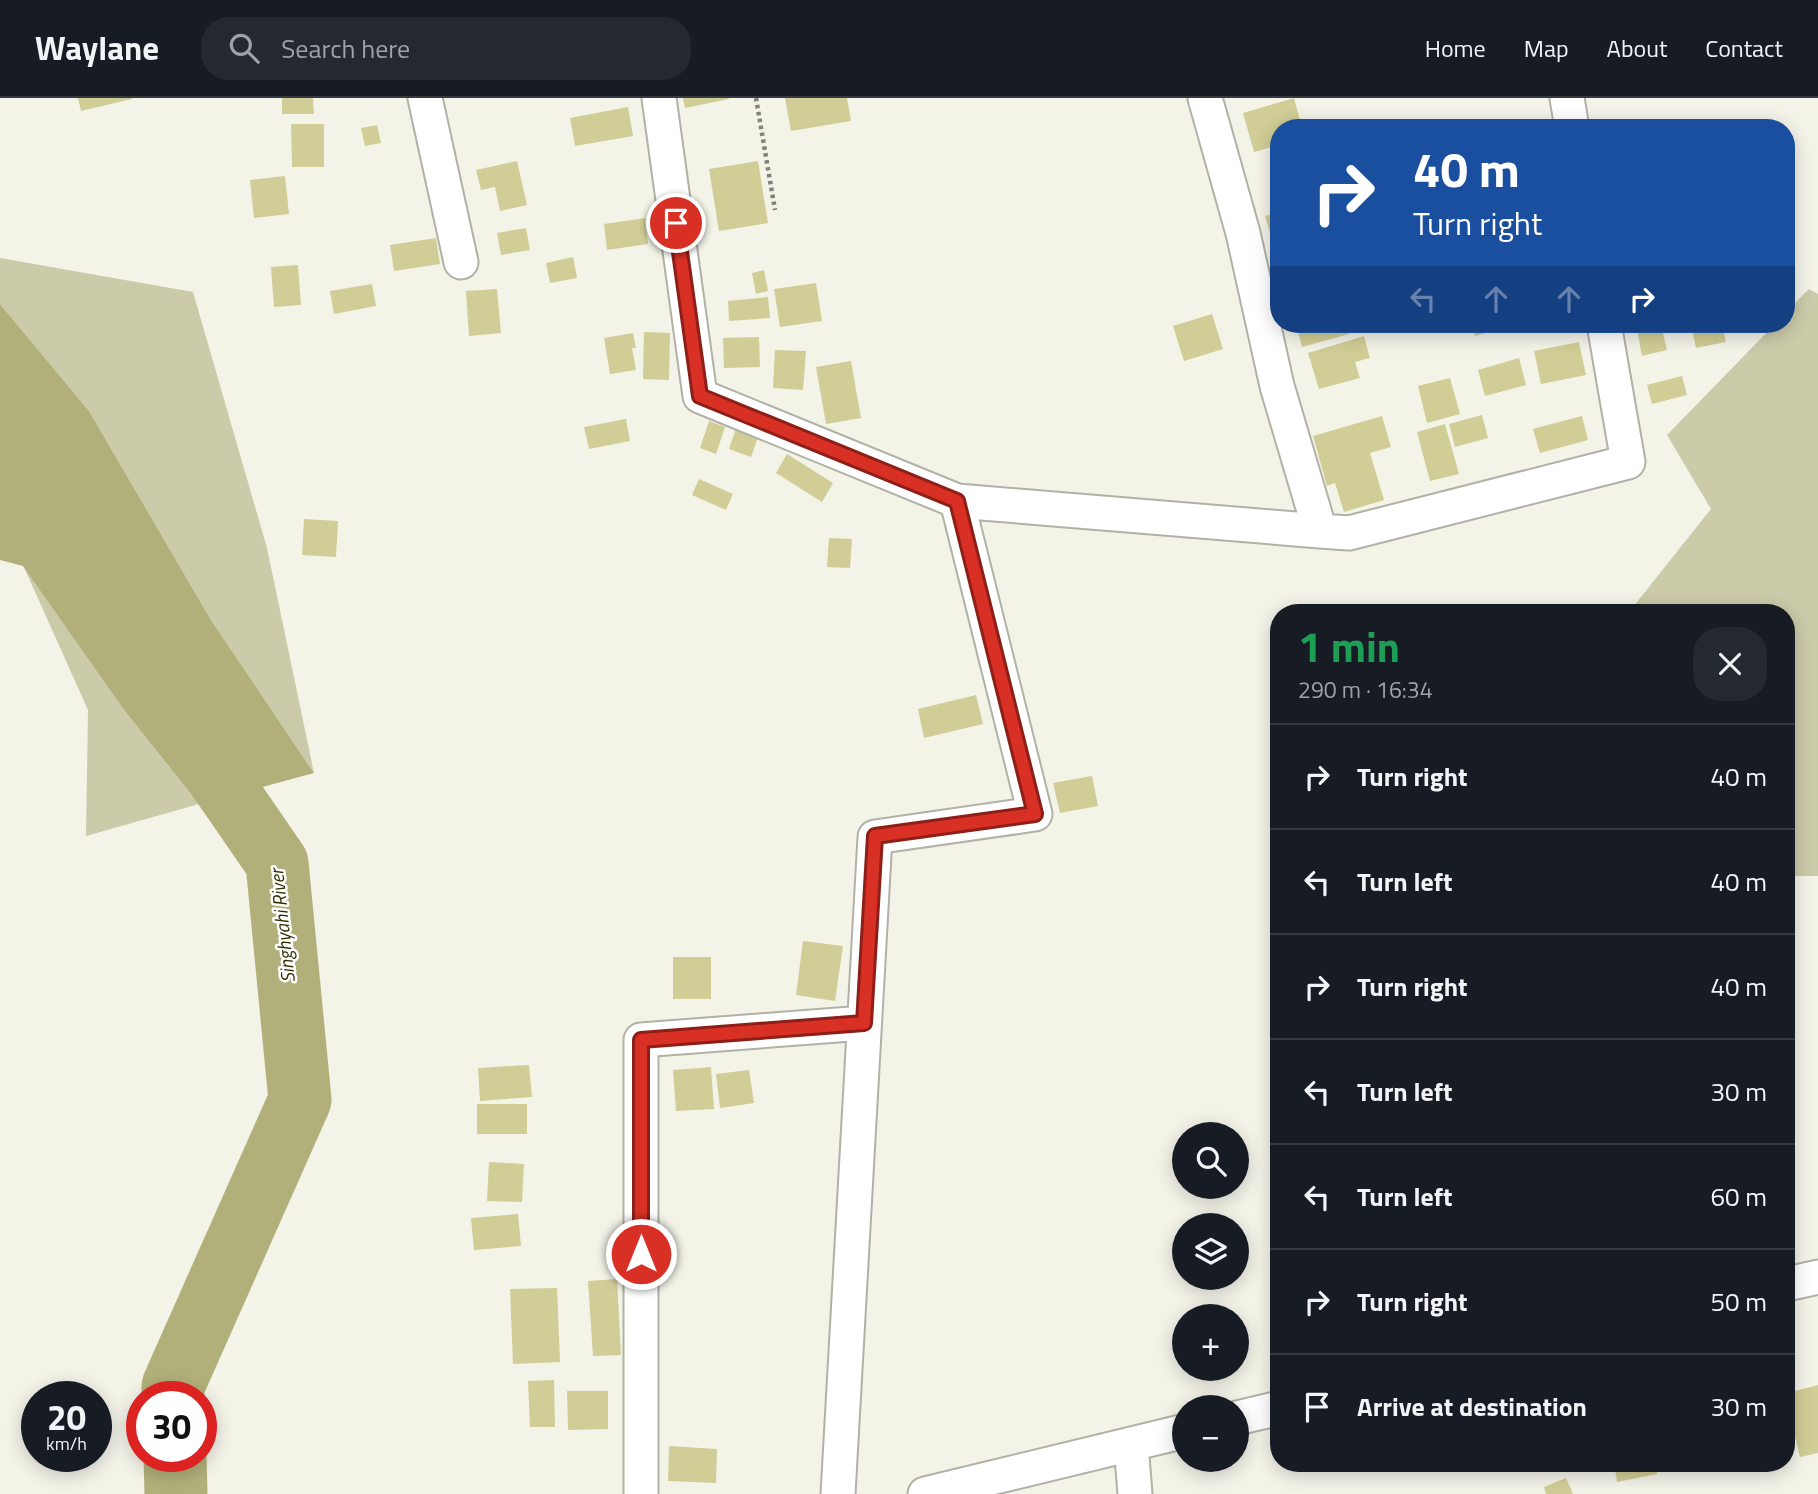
<!DOCTYPE html>
<html lang="en">
<head>
<meta charset="utf-8">
<style>
  :root { --surface:#171b24; --page:#242831; --text:#f1f3f6; --muted:#9ea1a6; --line:#363941 }
  body { margin:0; font-family:"Titillium Web",sans-serif; background:var(--page); color:var(--text); height:100vh; display:flex; flex-direction:column; font-size:26px; white-space:nowrap }
  * { box-sizing:border-box; margin:0 }
  p { font-size:23px; color:var(--muted) }
  .icon { flex:none; width:38px; height:38px; fill:none; stroke:currentColor; stroke-width:2; stroke-linecap:round; stroke-linejoin:round }
  .map { position:relative; flex:1; overflow:hidden }
  .sheet { position:absolute; left:1270px; top:506px; width:525px; height:868px; display:flex; flex-direction:column; background:var(--surface); border-radius:28px; box-shadow:0 4px 18px #0003 }
  .sheet>* { flex:none }
  .banner { position:absolute; left:1270px; top:21px; width:525px; height:214px; border-radius:28px; box-shadow:0 4px 18px #0003; background:#1a4fa0; color:#fff; overflow:hidden }
  .tools { position:absolute; left:1172px; top:1024px; display:grid; gap:14px }
  .tools a { display:grid; place-items:center; width:77px; height:77px; border-radius:50%; background:var(--surface); box-shadow:0 4px 18px #0003; font-size:35px }
  .speed { position:absolute; left:21px; top:1283px; display:flex; gap:14px; font-size:35px; font-weight:700; text-align:center }
  .speed>* { display:grid; place-content:center; width:91px; height:91px; border-radius:50%; background:var(--surface); box-shadow:0 4px 18px #0003; line-height:1 }
  .speed small { font-size:18px; font-weight:400 }
  .speed .limit { border:10px solid #d22; background:#fff; color:#111 }
  .pin { position:absolute; display:grid; place-items:center; width:60px; height:60px; color:#fff; margin:-30px; border:4px solid #fff; border-radius:50%; box-shadow:0 2px 7px #0007 }
  .me { position:absolute; width:77px; margin:-38px; rotate:0deg; stroke-linejoin:round; filter:drop-shadow(0 0 5px #0008) }
  .turn { display:flex; align-items:center; gap:24px; height:147px; padding:0 28px; font-size:32px }
  .turn .icon { width:91px; height:91px; stroke-width:2.5 }
  .turn b { display:block; font-size:49px; line-height:60px }
  .lanes { display:flex; align-items:center; height:66px; padding:0 28px; background:#0003; justify-content:center; gap:35px; direction:ltr }
  .lanes .off { opacity:.35 }
  .round { display:grid; place-items:center; flex:none; width:74px; height:74px; border-radius:28px; background:var(--page) }
  .head { display:flex; align-items:center; justify-content:space-between; height:119px; padding:0 28px }
  h1 { font-size:42px; font-weight:700; line-height:52px; color:#1e9e55 }
  ul { padding:0; list-style:none }
  li { display:flex; align-items:center; gap:21px; height:105px; padding:0 28px; border-top:2px solid var(--line) }
  li div { flex:1 }
  li b { display:block; font-size:26px }
  li em { font-style:normal }
  header { display:flex; align-items:center; gap:42px; box-sizing:border-box; height:98px; padding:0 35px; background:var(--surface); border-bottom:2px solid var(--line) }
  header strong { font-size:33px }
  nav { display:flex; gap:38px; margin-inline-start:auto; font-size:24px }
  .search { width:490px; height:63px; background:var(--page); display:flex; align-items:center; gap:18px; box-sizing:border-box; padding:0 24px; border-radius:28px; color:var(--muted); font-size:26px }
  .map>svg:first-child { display:block }
  .green { fill:#cbcaa9 }
  .water { fill:#b2b07a }
  .lines { fill:none; stroke-linecap:round; stroke-linejoin:round }
  .river { stroke:#b2b07a; stroke-width:63 }
  .building { fill:#d0cd96 }
  .minor-casing { stroke:#b1b1a7; stroke-width:37 }
  .path { stroke:#82827b; stroke-width:4.5; stroke-dasharray:3.5 3.5; stroke-linecap:butt }
  .minor { stroke:#fff; stroke-width:33 }
  .route-casing { stroke:#8d1f18; stroke-width:18 }
  .route { stroke:#d93025; stroke-width:12 }
  .labels { text-anchor:middle; stroke-width:5; stroke-linejoin:round; paint-order:stroke }
  .water-label { font-size:19px; font-style:italic; fill:#302d01; stroke:#fff }
</style>
</head>
<body>
<header>
<strong>Waylane</strong>
<div class="search"><svg class="icon" aria-label="search" viewBox="0 0 24 24"><circle cx="10" cy="10" r="6"/><path d="M15 15l6 6"/></svg>Search here</div>
<nav><a>Home</a><a>Map</a><a>About</a><a>Contact</a></nav>
</header>
<div class="map">
<svg width="1818" height="1396" viewBox="0 0 1818 1396">
  <rect width="100%" height="100%" fill="#f3f3e8"/>
  <path class="green" d="M0,160L193,194L267,450L314,675L211,522L89,313L0,206Z
    M1809,191L1818,196V778H1787V514H1629L1711,411L1667,337L1775,226H1787V213Z
    M23,467L124,612L199,706L86,738L88,612Z"/>
  <path class="water" d="M0,206L89,313L211,522L314,675L199,706L124,612L23,468L0,462Z"/>
  <g class="lines">
    <path class="river" d="M173,1298V1288L300,1002L277,765L182,627
      M175,1358L176,1396"/>
  </g>
  <path class="building" d="M78,0H132V1L81,13Z
    M282,0H313L314,16H282Z
    M683,0H729V1L685,10Z
    M785,0H847L851,23L791,33Z
    M1294,0L1302,30H1279V47L1254,54L1243,15Z
    M628,9L633,38L575,48L570,20Z
    M291,26H324V69H292Z
    M377,27L381,45L365,48L361,30Z
    M517,63L527,107L500,113L495,89L481,92L476,72Z
    M758,63L768,125L719,133L709,71Z
    M285,78L289,116L254,120L250,82Z
    M1279,114V158H1277L1265,118Z
    M645,120L648,146L607,152L604,126Z
    M526,130L530,152L501,157L497,135Z
    M436,140L440,166L394,173L390,147Z
    M573,159L577,180L550,185L546,165Z
    M298,167L301,207L274,209L271,169Z
    M764,172L768,193L756,196L752,175Z
    M816,185L822,223L780,229L774,191Z
    M372,186L376,208L334,216L330,193Z
    M497,191L501,235L469,238L466,193Z
    M768,199L770,220L729,223L728,203Z
    M1212,216L1223,251L1184,263L1173,228Z
    M1296,226H1346L1349,236L1302,249Z
    M1472,226H1495L1496,232L1475,238Z
    M1636,226H1661L1667,252L1642,258Z
    M1691,226H1722L1726,244L1696,250Z
    M644,234L670,235L669,282L643,281Z
    M633,235L636,250H632L636,272L610,276L604,240Z
    M1364,238L1370,260L1355,264L1360,280L1319,291L1308,255Z
    M759,239L760,269L724,270L723,240Z
    M1579,244L1586,277L1541,286L1534,253Z
    M775,252L806,253L803,292L773,290Z
    M1519,260L1526,287L1485,298L1478,272Z
    M851,263L861,320L826,326L816,269Z
    M1682,278L1687,297L1652,306L1647,287Z
    M1450,280L1460,316L1427,325L1418,288Z
    M1482,317L1488,340L1455,349L1449,326Z
    M1382,318L1391,349L1370,355L1384,402L1344,414L1335,385L1327,388L1313,338Z
    M1582,318L1588,342L1540,355L1533,331Z
    M626,321L630,343L589,351L584,329Z
    M709,323L725,329L716,356L700,350Z
    M1445,326L1459,376L1430,383L1417,334Z
    M737,328L759,336L751,359L729,351Z
    M787,356L833,385L822,404L776,375Z
    M699,381L733,396L726,412L692,397Z
    M304,421L338,423L336,459L302,457Z
    M829,440L852,441L850,470L827,469Z
    M976,597L983,626L924,640L918,611Z
    M1092,678L1098,708L1060,715L1053,685Z
    M803,843L843,848L835,903L796,897Z
    M673,859H711V901H673Z
    M529,967L532,999L480,1003L478,970Z
    M711,969L714,1011L676,1013L673,972Z
    M749,972L754,1005L720,1010L716,976Z
    M477,1006H527V1036H477Z
    M489,1064L524,1066L522,1104L487,1103Z
    M518,1116L521,1148L474,1152L471,1120Z
    M617,1181L621,1257L593,1258L588,1183Z
    M557,1190L560,1264L513,1266L510,1191Z
    M554,1282L555,1329H530L528,1283Z
    M1818,1287V1355L1800,1359L1787,1305V1295Z
    M567,1293H608V1331L568,1332Z
    M669,1348L717,1351L716,1385L668,1383Z
    M1614,1365H1655L1657,1376L1617,1384Z
    M1566,1380L1573,1396H1546L1544,1389Z"/>
  <g class="lines">
    <g class="minor-casing">
      <path id="minor" d="M425,0L461,164
        M659,0L700,298L957,403L1320,433L1349,435L1628,364L1604,226
        M1205,0L1243,135L1277,288L1320,433
        M1567,0L1572,30
        M1787,1186L1818,1179
        M1237,1320L1279,1310
        M1131,1346L1135,1396
        M641,1396V942L864,925
        M838,1396L875,739L1035,716L957,403
        M925,1396L1185,1333"/>
    </g>
    <path class="path" d="M756,0L775,112"/>
    <use href="#minor" class="minor"/>
  </g>
  <g class="lines">
    <g class="route-casing">
      <path id="route" d="M641,1156V942L864,925L875,738L1035,716L957,403L700,298L676,125"/>
    </g>
    <use href="#route" class="route"/>
  </g>
  <g class="labels">
    <g class="water-label">
      <text transform="translate(282 828) rotate(-96)" y="7">Singhyahi River</text>
    </g>
  </g>
</svg>
<div class="tools">
<a><svg class="icon" aria-label="search" viewBox="0 0 24 24"><circle cx="10" cy="10" r="6"/><path d="M15 15l6 6"/></svg></a>
<a><svg class="icon" aria-label="layers" viewBox="0 0 24 24"><path d="M12 4l9 5-9 5-9-5zM3 14l9 5 9-5"/></svg></a>
<a>+</a>
<a>−</a>
</div>
<div class="speed"><div>20<small>km/h</small></div><div class="limit">30</div></div>
<div class="pin" style="left:676px;top:125px;background:#d93025"><svg class="icon" aria-label="arrive" viewBox="0 0 24 24"><path d="M6 21V4h12l-3 4 3 4H6"/></svg></div>
<svg class="me" style="left:641px;top:1156px" viewBox="-20 -20 40 40"><circle r="17" fill="#d93025" stroke="#fff" stroke-width="3"/><path d="M0-11L8 9 0 5-8 9z" fill="#fff"/></svg>
<div class="banner">
<div class="turn"><svg class="icon" aria-label="right" viewBox="0 0 24 24"><path d="M7 20v-9h11M14 6l5 5-5 5"/></svg><div><b>40 m</b>Turn right</div></div>
<div class="lanes"><svg class="icon off" aria-label="left" viewBox="0 0 24 24"><path d="M17 20v-9H6M10 6l-5 5 5 5"/></svg><svg class="icon off" aria-label="ahead" viewBox="0 0 24 24"><path d="M12 20V5M6 11l6-6 6 6"/></svg><svg class="icon off" aria-label="ahead" viewBox="0 0 24 24"><path d="M12 20V5M6 11l6-6 6 6"/></svg><svg class="icon" aria-label="right" viewBox="0 0 24 24"><path d="M7 20v-9h11M14 6l5 5-5 5"/></svg></div>
</div>
<section class="sheet">
<div class="head"><div><h1>1 min</h1><p>290 m · 16:34</p></div><a class="round"><svg class="icon" aria-label="close" viewBox="0 0 24 24"><path d="M6 6l12 12M18 6L6 18"/></svg></a></div>
<ul>
<li><svg class="icon" aria-label="right" viewBox="0 0 24 24"><path d="M7 20v-9h11M14 6l5 5-5 5"/></svg><div><b>Turn right</b></div><em>40 m</em></li>
<li><svg class="icon" aria-label="left" viewBox="0 0 24 24"><path d="M17 20v-9H6M10 6l-5 5 5 5"/></svg><div><b>Turn left</b></div><em>40 m</em></li>
<li><svg class="icon" aria-label="right" viewBox="0 0 24 24"><path d="M7 20v-9h11M14 6l5 5-5 5"/></svg><div><b>Turn right</b></div><em>40 m</em></li>
<li><svg class="icon" aria-label="left" viewBox="0 0 24 24"><path d="M17 20v-9H6M10 6l-5 5 5 5"/></svg><div><b>Turn left</b></div><em>30 m</em></li>
<li><svg class="icon" aria-label="left" viewBox="0 0 24 24"><path d="M17 20v-9H6M10 6l-5 5 5 5"/></svg><div><b>Turn left</b></div><em>60 m</em></li>
<li><svg class="icon" aria-label="right" viewBox="0 0 24 24"><path d="M7 20v-9h11M14 6l5 5-5 5"/></svg><div><b>Turn right</b></div><em>50 m</em></li>
<li><svg class="icon" aria-label="arrive" viewBox="0 0 24 24"><path d="M6 21V4h12l-3 4 3 4H6"/></svg><div><b>Arrive at destination</b></div><em>30 m</em></li>
</ul>
</section>
</div>
</body>
</html>
